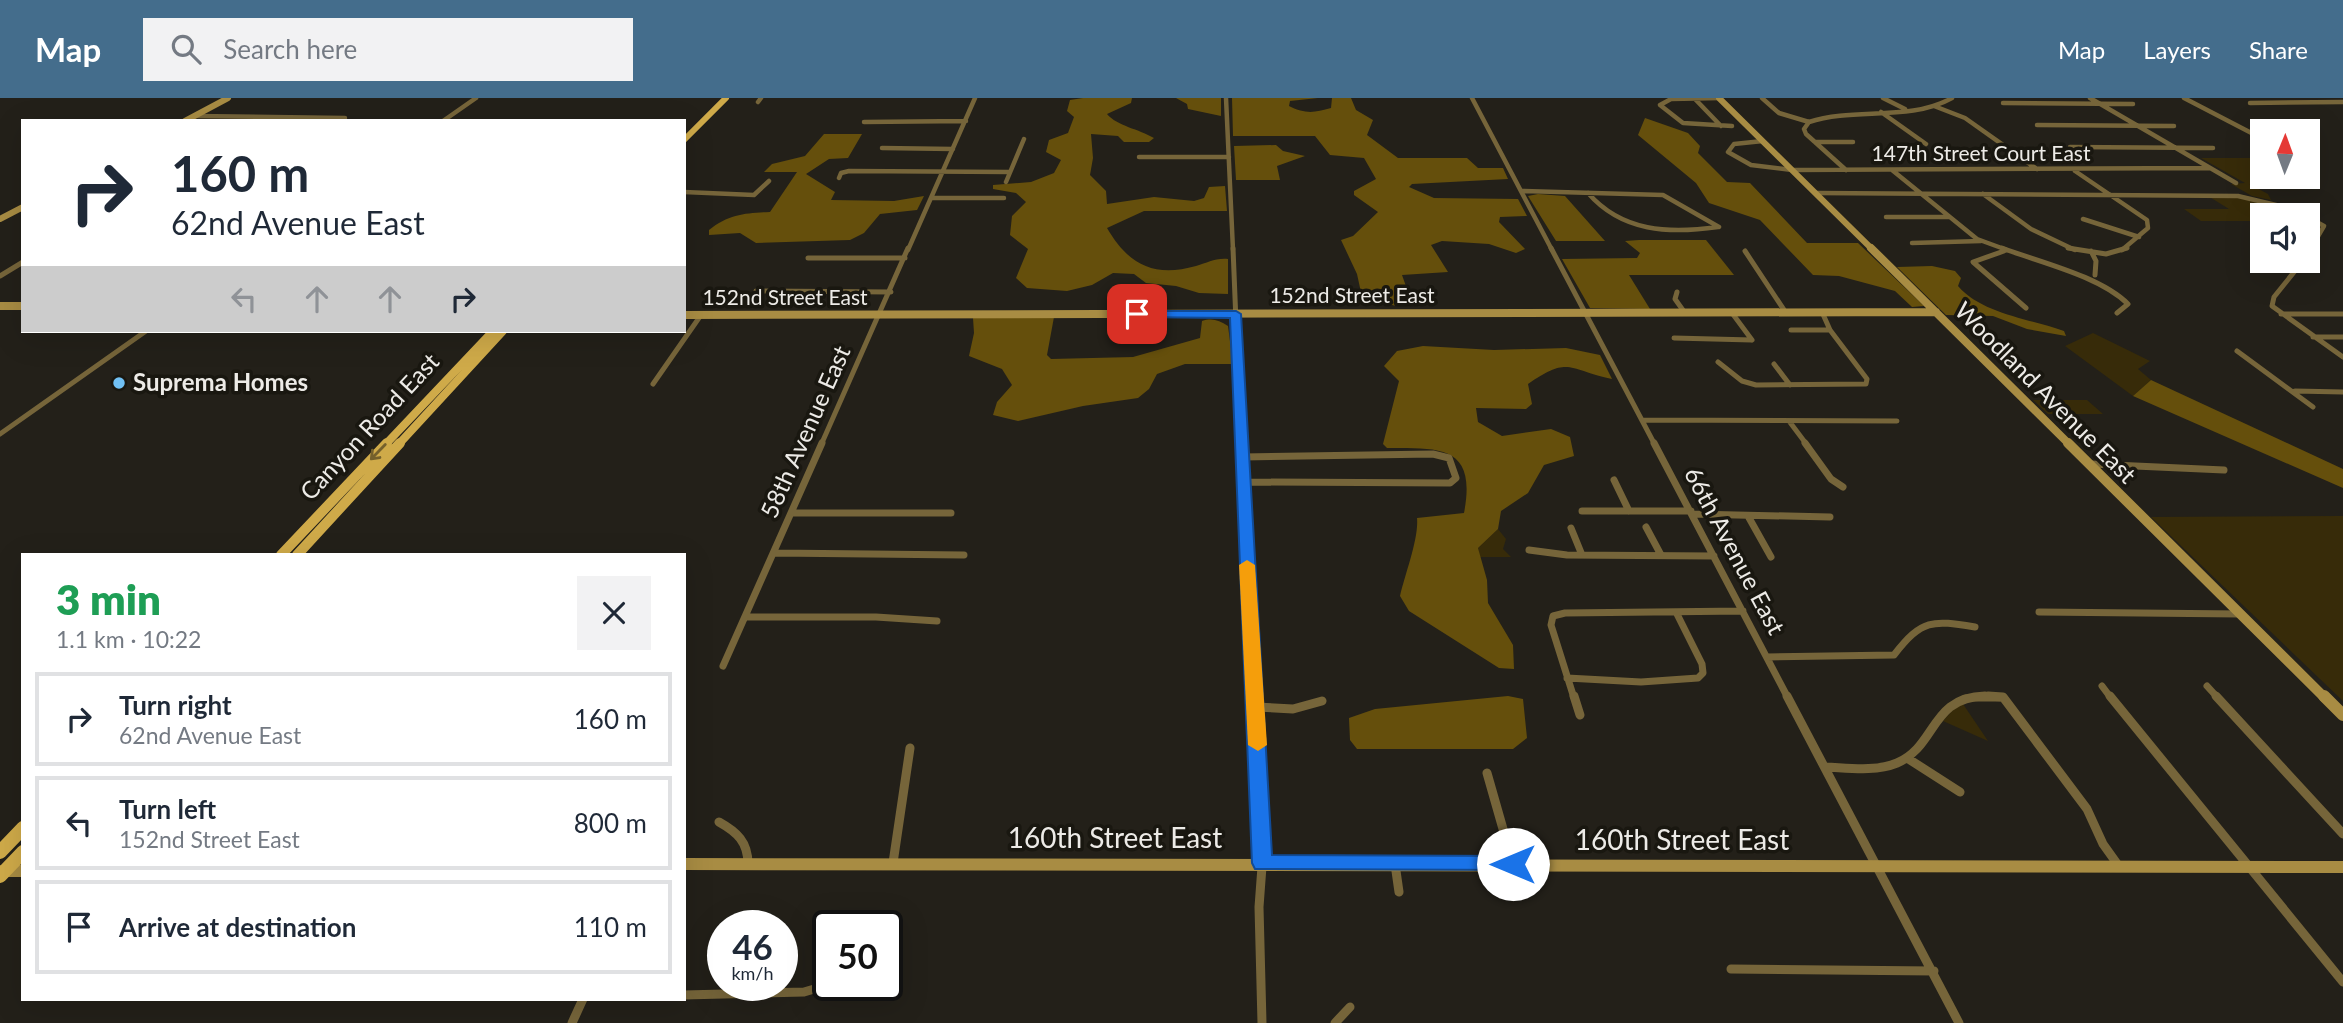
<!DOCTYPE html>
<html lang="en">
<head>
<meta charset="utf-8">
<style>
  :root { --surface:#fff; --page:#f2f2f3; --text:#1f2937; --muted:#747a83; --line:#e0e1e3; --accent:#446d8c }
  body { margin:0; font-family:Lato,sans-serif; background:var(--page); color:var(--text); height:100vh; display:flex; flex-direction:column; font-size:26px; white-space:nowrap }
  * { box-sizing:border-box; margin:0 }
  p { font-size:23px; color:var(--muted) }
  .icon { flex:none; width:38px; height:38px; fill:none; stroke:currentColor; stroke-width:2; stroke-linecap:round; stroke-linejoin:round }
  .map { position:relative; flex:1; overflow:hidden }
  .drawer { position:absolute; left:21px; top:455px; width:665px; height:448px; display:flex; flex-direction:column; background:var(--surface); border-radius:0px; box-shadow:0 7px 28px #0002 }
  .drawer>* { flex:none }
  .guide { position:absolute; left:21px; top:21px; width:665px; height:214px; border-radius:0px; box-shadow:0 7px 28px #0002; background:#fff; color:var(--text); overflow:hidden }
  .needle { width:46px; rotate:1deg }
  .fabs { position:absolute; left:2250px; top:21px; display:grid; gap:14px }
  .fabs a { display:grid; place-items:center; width:70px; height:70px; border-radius:0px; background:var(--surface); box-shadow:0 7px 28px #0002; font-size:35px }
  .speed { position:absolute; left:707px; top:812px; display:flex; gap:14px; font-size:35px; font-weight:700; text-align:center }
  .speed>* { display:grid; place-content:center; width:91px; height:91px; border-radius:50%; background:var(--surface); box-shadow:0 7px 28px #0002; line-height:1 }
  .speed small { font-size:18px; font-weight:400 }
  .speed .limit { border:4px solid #111; border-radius:10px; background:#fff; color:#111 }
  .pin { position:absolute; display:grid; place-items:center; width:60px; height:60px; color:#fff; margin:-30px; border-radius:14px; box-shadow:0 4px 10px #0006 }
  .me { position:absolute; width:77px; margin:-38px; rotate:270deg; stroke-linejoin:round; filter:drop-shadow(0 0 5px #0008) }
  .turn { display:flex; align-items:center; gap:24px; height:147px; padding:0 35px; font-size:32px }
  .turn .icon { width:91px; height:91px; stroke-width:2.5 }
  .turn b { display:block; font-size:49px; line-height:60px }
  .lanes { display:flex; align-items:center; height:66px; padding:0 35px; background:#0003; justify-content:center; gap:35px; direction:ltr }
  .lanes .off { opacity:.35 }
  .round { display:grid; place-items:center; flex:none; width:74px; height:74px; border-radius:0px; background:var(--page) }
  .summary { display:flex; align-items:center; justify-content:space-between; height:119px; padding:0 35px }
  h1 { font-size:42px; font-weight:800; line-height:52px; color:#1e9e55 }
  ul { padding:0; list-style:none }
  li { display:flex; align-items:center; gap:21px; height:94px; margin:0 14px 10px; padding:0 21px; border:4px solid var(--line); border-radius:0px }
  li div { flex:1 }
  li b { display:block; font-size:26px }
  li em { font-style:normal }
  header { display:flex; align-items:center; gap:42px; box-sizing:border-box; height:98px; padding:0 35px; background:var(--accent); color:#fff }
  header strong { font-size:33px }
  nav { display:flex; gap:38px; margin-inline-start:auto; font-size:24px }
  .search { width:490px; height:63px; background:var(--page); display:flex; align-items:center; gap:18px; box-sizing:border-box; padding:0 24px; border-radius:0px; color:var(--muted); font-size:26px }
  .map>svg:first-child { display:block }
  .green { fill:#372b09 }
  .forest { fill:#654f0c }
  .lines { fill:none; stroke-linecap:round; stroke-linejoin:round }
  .street-far3 { stroke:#76653a; stroke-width:4.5 }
  .street-far2 { stroke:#76653a; stroke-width:5 }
  .street-far1 { stroke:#76653a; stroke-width:7 }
  .street { stroke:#76653a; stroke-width:9 }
  .secondary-far3 { stroke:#a88c43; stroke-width:6 }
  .secondary-far2 { stroke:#a88c43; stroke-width:8 }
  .secondary-far1 { stroke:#a88c43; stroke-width:10 }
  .secondary { stroke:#a88c43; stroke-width:12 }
  .primary-far3 { stroke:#cfaa49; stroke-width:6 }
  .primary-far2 { stroke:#cfaa49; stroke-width:8 }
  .primary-far1 { stroke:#cfaa49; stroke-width:10 }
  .primary { stroke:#cfaa49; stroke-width:14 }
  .oneway { stroke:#74602c }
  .route { fill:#1a73e8; stroke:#114b97; stroke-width:2 }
  .slow { fill:#f59e0b }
  .poi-dot { fill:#71c1f5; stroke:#191710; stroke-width:2.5 }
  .labels { text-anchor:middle; stroke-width:7; stroke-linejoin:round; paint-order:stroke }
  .far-street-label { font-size:21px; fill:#edebe7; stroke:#191710 }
  .poi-label { font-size:24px; font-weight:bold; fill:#edebe7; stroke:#191710; text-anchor:start }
  .street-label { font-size:24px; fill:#edebe7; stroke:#191710 }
  .near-street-label { font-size:28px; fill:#edebe7; stroke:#191710 }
</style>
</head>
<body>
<header>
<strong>Map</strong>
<div class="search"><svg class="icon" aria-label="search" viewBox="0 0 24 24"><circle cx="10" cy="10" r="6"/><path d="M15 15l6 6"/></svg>Search here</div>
<nav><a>Map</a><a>Layers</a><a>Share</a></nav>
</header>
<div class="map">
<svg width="2343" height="925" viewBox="0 0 2343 925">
  <rect width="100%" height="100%" fill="#232019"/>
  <path class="green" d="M2201,60H2263V79H2300L2315,87L2249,86L2268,96L2271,102L2252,98L2231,86L2245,85Z
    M2208,98H2234L2268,105L2251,123H2201L2184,111H2229Z
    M2093,235L2150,263L2138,271L2151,282L2133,298L2065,248Z
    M2033,302H2087L2103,316H2048Z
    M2343,418V603L2151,419Z
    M1498,431L1506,441L1503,451L1511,459H1480L1478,450Z
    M1963,606L1988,643L1943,623L1954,611Z"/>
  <path class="forest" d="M1083,0H1132L1131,5L1107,16C1117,28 1139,31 1154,40L1149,44H1124L1118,38L1091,36L1093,60L1090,77L1106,93L1107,106L1154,99L1194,103L1204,100L1209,89L1225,88L1227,113H1144L1107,130C1128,166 1153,180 1196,168C1208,165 1214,160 1228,161V196L1199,195L1176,188L1146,185L1134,176L1113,175L1092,187L1067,193L1027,190L1016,180L1028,151L1010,137L1012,118L1026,104L1016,95L993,91V87L1031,84L1054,75L1061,62L1046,54L1049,42L1068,35L1074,19L1067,13L1070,2Z
    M1176,0H1221V18L1188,11L1187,6Z
    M1232,0H1318L1290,3L1289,8C1305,16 1314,15 1331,10L1332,0H1351L1356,12L1373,22L1367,37L1398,60H1467L1478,70H1503L1508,81L1412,86L1409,89L1434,100L1518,101L1527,118L1500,119L1499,124L1525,151L1516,155L1489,146L1442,143L1431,147L1448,174L1402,177L1412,205L1396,208L1362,199L1357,176L1341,142L1353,138L1378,114L1354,97V93L1376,81L1364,60L1330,57L1315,38H1233Z
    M1645,20L1688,35L1700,48L1698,55L1727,84L1750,85L1807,145H1858L1924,208L1912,209L1895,193L1839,178L1813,177L1760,122L1709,105L1696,85L1638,37Z
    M824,36H862L848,60L829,61L806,76L835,94L831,102L894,103L924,98L917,112L880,116L864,135L850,142L756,145L740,135L709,137V132C729,116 746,115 770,114L797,74H764L772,66L805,58Z
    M1276,47L1283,53L1305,58L1277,68L1280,82H1236L1234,48Z
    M1538,96L1565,98L1605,143H1556L1528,98Z
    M1639,142H1706L1734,177H1629L1650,211L1590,210L1562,161L1637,160L1640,155L1625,143Z
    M1932,168L1955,173L1961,180L1958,188C1982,216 2031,221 2064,233L2066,238L2027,231L1993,218L1946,217L1897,169Z
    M1054,219L1047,257L1051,261L1133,259L1200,240L1202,223C1212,220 1219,222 1228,228L1233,266H1185L1157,276L1149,291L1138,300L1083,308L1018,323L993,317L997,304L1012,287L1002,271L969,258L974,235L973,220Z
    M1423,248L1494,252L1566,250L1600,257L1612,281C1568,272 1570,257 1528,286L1532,306L1526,311L1476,310L1478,324L1502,338L1551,331L1570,339L1574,358L1544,367L1528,395L1501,413L1498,431L1478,450L1487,482L1488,505L1513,547L1514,571L1499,570L1409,513L1400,498C1405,476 1419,440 1417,420L1464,415C1477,347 1440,350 1387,350L1383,346L1399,283L1384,268L1397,253Z
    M2151,282L2343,371V390L2133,298Z
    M1508,598L1523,601L1527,640L1513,651H1357L1350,642L1349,620L1375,611Z"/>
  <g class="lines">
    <path class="street-far3" d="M1226,0L1233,152
      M1472,0L1552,152
      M1694,0L1721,28
      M1720,0L1671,1L1660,7L1683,25L1732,28
      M1762,0L1779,15L1809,24
      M1883,0L1905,11
      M2090,0L2236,85
      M2184,0L2263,41
      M758,4L761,0
      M2003,5L2133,6
      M2250,5L2343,4
      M1934,8L1965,20L2037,71
      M1881,14L1926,46
      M194,18L345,20
      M443,23L476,0
      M864,24L966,23
      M1809,24C1855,9 1909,24 1952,0
      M1809,24L1804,31L1806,36L1846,72
      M2037,27L2174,28
      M1763,43L1734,46L1728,54L1751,67L1792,72L2210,70
      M1815,44H1853
      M2070,49L2213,50
      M882,50L953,51
      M1139,59H1229
      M1892,72L1977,141L2007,152
      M2075,73L2147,122L2148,130L2122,152
      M839,80L841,75L849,73L1010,74
      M1006,84L1024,41
      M1522,93L1663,97L1719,129
      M684,94L754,97L769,83
      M1588,95C1622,134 1669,136 1718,129
      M1816,95L2238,98L2293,111L2324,128L2310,152
      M1983,96L2031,131L2075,152
      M931,100H1004
      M1886,119H1948
      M2083,121L2139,139
      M1912,145L1981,143
      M908,152L975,0"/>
    <path class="street-far2" d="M1233,150L1241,347
      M1551,150L1655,347
      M2002,150C2039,164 2100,178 2128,206L2117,215
      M2068,150L2106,156L2127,150
      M1745,153L1786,215
      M2004,153L1973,164L2026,210
      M2091,153L2096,163L2095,177
      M2308,155L2311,150
      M808,160H905
      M2303,163L2274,199L2272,208L2343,259
      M0,178L23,164
      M756,193L891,194
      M1677,194L1675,201L1685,215
      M1732,215L1752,242
      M2281,216H2343
      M1791,232H1830
      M2313,239H2343
      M1674,240L1752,242
      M2237,253L2313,309
      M1718,264L1742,283L1756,287L1866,286L1867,281L1830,232L1822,214
      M1774,266L1790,287
      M653,286L701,217
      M2295,293L2343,294
      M1642,322L1897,323
      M1789,323L1807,347
      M0,336L146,233
      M821,347L908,150"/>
    <path class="street-far1" d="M1241,345L1254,600
      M1654,345L1788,600
      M1805,345L1831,381L1843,389
      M1243,359L1433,356L1449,360L1456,380L1450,385L1245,384
      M2091,366L2224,372
      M1614,382L1629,413
      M1582,413H1691
      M793,415H951
      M1693,416L1830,419
      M1748,418L1771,459
      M1646,429L1661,457
      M1571,430L1582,457
      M1529,452L1567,457L1714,458
      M775,455L964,457
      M2039,514L2240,516
      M745,519H876L937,523
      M1767,559L1894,557C1922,521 1932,522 1975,529
      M723,568L822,345
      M1567,580L1641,584L1698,580L1703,575L1702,566L1676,514
      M2102,588L2111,600
      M2207,588L2218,600
      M1574,600L1551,527L1553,518L1565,515L1743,513
      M1966,600H2003"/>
    <path class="street" d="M1254,598L1263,755L1259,809L1262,925
      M1574,598L1580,617
      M1787,598L1959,925
      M1988,598L2003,599L2087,711L2103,746L2118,767
      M2110,598L2343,884
      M2216,598L2343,736
      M1256,609L1293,611L1322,603
      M1907,660L1960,694
      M1826,669C1849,670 1875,674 1897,665C1937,648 1930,599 1985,598
      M1487,675L1513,766
      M719,724C737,734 748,744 748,766
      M893,765L910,650
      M1395,766L1399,794
      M1731,871L1934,873
      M684,897L804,894L821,889L828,883
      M572,925L583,901
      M1335,925L1350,909"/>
    <path class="secondary-far3" d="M1719,0L1873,152
      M185,23L228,0
      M0,121L23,109"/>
    <path class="secondary-far2" d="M1871,150L2070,347
      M0,208H23
      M684,217L1936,214"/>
    <path class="secondary-far1" d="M2068,345L2325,600"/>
    <path class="secondary" d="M2324,598L2343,617
      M684,766L2343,769
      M2,773H23"/>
    <path class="primary-far3" d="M684,42L726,0"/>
    <path class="primary-far2" d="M385,347L493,233
      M398,347L503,233"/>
    <path class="primary-far1" d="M281,457L387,345
      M297,457L400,345"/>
    <path class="primary" d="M0,754L23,730
      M0,778L23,754"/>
  </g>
  <defs><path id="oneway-shaft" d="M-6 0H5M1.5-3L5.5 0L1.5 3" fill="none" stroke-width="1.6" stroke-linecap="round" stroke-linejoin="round" transform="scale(1.75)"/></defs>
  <use class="oneway" href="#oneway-shaft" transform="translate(378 354) rotate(134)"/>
  <path class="route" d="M1137,213H1236L1241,216L1272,757L1513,758L1520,760L1523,766L1520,772L1255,771L1252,765L1230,220L1132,219L1131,216Z"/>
  <path class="slow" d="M1247,462L1255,467L1267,647L1258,653L1248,647L1239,467Z"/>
  <circle class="poi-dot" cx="119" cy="285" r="7"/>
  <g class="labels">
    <g class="far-street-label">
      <text x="1981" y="63">147th Street Court East</text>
      <text x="1352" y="205">152nd Street East</text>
      <text x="785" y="207">152nd Street East</text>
    </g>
    <g class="poi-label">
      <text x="133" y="293">Suprema Homes</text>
    </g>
    <g class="street-label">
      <text transform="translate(2045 295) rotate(45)" y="8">Woodland Avenue East</text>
      <text transform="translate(370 329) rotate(-47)" y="8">Canyon Road East</text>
      <text transform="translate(806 334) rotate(-66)" y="8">58th Avenue East</text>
      <text transform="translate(1734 453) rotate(62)" y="8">66th Avenue East</text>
    </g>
    <g class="near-street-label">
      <text x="1115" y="750">160th Street East</text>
      <text x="1682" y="752">160th Street East</text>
    </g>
  </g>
</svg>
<div class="fabs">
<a><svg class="needle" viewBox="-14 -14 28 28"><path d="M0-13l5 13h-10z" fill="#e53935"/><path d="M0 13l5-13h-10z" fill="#747a83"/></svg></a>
<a><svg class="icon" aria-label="sound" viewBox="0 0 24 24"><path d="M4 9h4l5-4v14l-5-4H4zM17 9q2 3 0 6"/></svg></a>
</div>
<div class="speed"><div>46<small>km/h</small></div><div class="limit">50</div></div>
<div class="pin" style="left:1137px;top:216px;background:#d93025"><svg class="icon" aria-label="arrive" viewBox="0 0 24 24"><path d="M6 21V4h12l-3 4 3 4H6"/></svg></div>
<svg class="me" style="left:1513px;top:766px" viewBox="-20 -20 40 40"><circle r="19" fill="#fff"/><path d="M0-13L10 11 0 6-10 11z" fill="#1a73e8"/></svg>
<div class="guide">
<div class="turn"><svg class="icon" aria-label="right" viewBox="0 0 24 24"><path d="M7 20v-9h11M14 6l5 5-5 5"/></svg><div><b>160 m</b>62nd Avenue East</div></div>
<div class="lanes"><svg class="icon off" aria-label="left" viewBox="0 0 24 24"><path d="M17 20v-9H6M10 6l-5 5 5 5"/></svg><svg class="icon off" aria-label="ahead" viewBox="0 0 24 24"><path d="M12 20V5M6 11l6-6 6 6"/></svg><svg class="icon off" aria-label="ahead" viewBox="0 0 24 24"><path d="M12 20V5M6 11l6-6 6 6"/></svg><svg class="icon" aria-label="right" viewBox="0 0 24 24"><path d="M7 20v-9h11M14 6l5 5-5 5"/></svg></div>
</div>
<section class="drawer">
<div class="summary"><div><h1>3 min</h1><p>1.1 km · 10:22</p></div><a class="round"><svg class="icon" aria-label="close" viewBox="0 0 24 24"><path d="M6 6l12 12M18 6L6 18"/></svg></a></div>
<ul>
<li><svg class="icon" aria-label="right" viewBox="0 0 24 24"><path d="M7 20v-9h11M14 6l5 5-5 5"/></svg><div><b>Turn right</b><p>62nd Avenue East</p></div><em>160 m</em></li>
<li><svg class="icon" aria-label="left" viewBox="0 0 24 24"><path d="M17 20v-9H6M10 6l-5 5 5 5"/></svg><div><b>Turn left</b><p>152nd Street East</p></div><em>800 m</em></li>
<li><svg class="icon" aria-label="arrive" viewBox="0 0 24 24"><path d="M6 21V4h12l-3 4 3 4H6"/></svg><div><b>Arrive at destination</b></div><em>110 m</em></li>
</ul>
</section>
</div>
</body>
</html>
